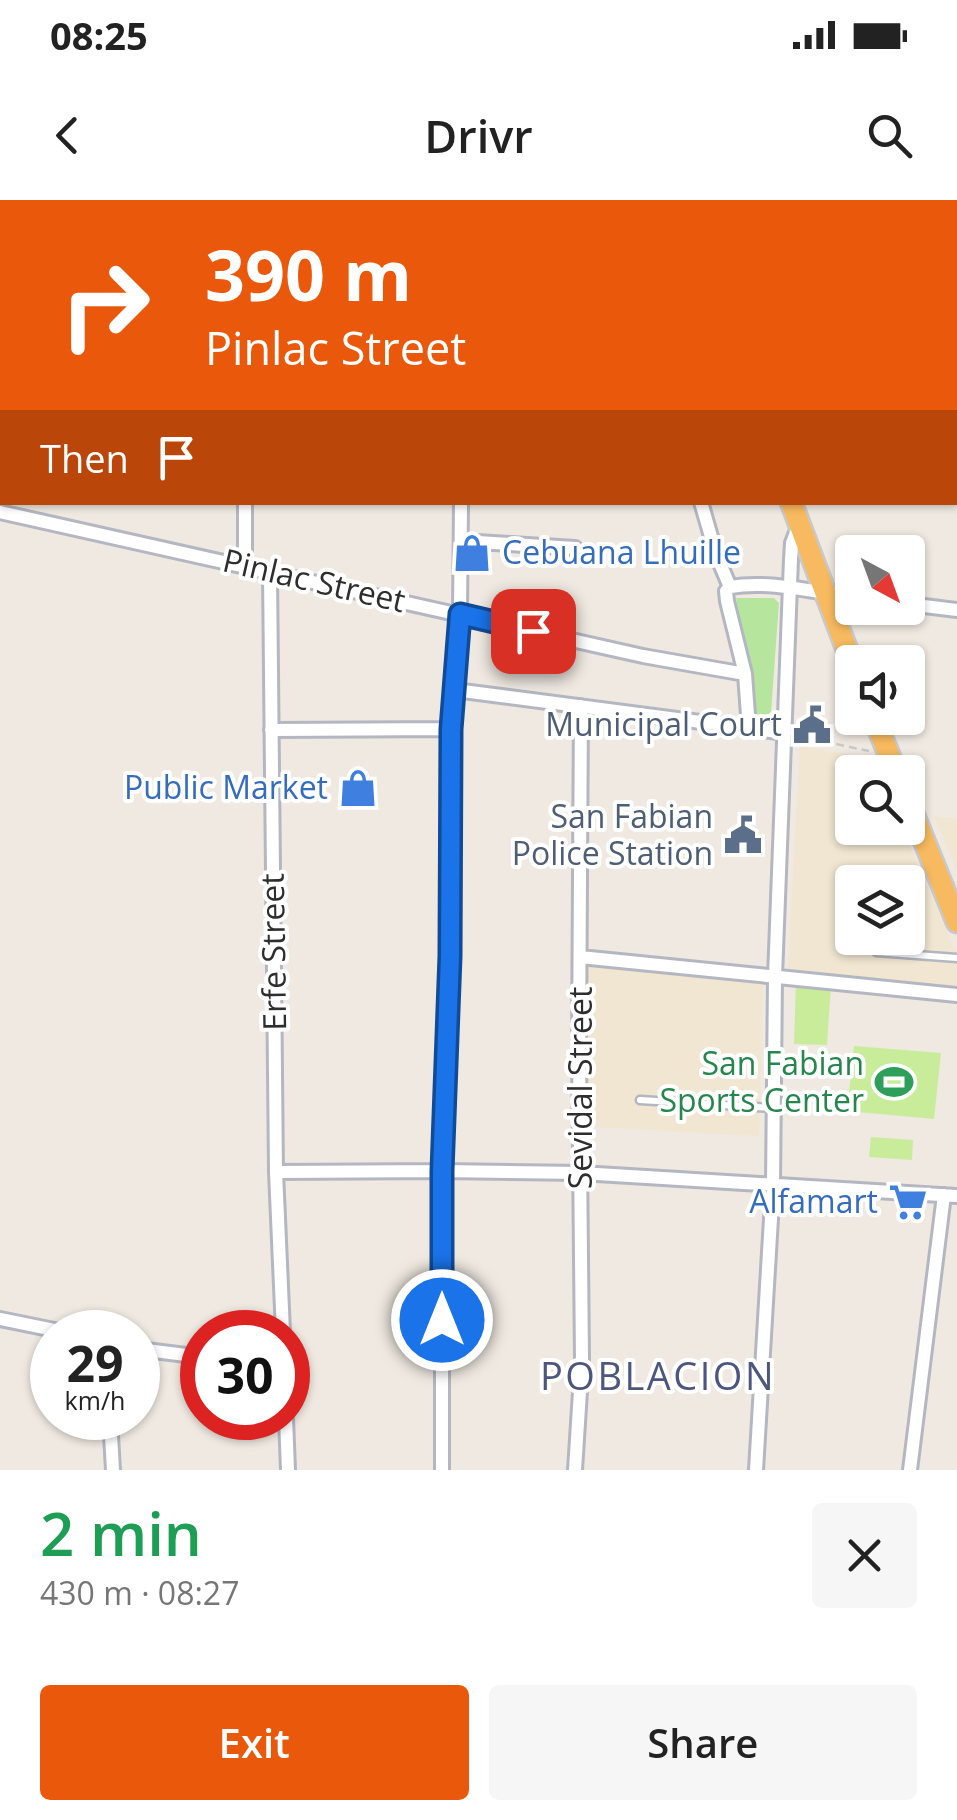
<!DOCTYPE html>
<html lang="en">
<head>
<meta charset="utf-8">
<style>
  :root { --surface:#fff; --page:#f6f6f6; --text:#222; --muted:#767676; --accent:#ea580c }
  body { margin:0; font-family:"Open Sans",sans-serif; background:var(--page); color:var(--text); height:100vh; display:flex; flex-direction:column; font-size:38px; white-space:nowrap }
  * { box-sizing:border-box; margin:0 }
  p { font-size:32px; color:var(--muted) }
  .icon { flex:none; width:55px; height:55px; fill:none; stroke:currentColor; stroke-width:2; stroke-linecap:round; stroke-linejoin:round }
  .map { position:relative; height:1270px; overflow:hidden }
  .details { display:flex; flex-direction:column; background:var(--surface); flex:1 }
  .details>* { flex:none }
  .guide { position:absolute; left:0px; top:0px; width:958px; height:305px; box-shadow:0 2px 8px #0004; background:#ea580c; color:#fff; overflow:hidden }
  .needle { width:65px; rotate:139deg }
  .buttons { position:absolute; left:835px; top:335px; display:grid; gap:20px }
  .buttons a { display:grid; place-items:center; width:90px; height:90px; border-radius:10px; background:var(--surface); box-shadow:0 2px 8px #0004; font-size:50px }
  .speed { position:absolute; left:30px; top:1110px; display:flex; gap:20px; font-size:50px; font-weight:700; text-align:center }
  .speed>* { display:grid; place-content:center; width:130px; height:130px; border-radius:50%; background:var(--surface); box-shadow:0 2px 8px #0004; line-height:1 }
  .speed small { font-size:25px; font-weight:400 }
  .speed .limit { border:15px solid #d22; background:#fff; color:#111 }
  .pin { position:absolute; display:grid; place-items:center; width:85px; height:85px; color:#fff; margin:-42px; border-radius:20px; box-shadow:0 5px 15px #0006 }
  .me { position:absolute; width:110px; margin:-55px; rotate:0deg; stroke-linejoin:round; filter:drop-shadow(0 0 8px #0008) }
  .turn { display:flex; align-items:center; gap:35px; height:210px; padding:0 40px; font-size:45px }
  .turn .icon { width:130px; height:130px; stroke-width:2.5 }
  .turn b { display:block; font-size:70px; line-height:85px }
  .then { display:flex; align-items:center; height:95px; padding:0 40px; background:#0003; gap:20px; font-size:38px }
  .round { display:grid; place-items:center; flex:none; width:105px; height:105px; border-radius:10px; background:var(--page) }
  .head { display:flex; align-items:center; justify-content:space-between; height:170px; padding:0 40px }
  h1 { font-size:60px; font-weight:600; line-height:75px; color:#1e9e55 }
  .button { display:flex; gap:20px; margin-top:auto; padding:20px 40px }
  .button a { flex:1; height:115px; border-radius:10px; background:var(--accent); color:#fff; font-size:40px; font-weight:600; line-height:115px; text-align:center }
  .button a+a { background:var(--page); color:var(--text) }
  .status { display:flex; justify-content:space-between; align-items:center; height:70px; padding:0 50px; background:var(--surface); direction:ltr }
  .status svg { height:28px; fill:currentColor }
  header { display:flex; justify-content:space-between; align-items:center; height:130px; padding:0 40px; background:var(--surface); font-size:45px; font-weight:600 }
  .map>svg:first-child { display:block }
  .education { fill:#f0e6d1; fill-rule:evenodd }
  .green { fill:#b6e59e }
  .pitch { fill:#c9ec9a }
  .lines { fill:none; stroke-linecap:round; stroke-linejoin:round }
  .service-casing { stroke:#b4b7c1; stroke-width:11 }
  .minor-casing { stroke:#b4b7c1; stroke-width:18 }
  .trunk-casing { stroke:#c9c9c9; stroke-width:25 }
  .path { stroke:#c9c9c9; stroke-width:2.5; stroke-dasharray:8 5; stroke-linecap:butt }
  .service { stroke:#fff; stroke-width:6 }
  .minor { stroke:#fff; stroke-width:12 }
  .trunk { stroke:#f8ba60; stroke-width:20 }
  .route-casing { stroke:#114b97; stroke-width:25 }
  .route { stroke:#1a73e8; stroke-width:18 }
  .labels { text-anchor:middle; stroke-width:8; stroke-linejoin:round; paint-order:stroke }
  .shop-label { font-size:32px; fill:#366cbe; stroke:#fff; text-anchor:end }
  .street-label { font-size:32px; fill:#2e2e2e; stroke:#fff }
  .service-label { font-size:32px; fill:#4e5e75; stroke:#fff; text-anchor:end }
  .leisure-label { font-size:32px; fill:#27864d; stroke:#fff; text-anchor:end }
  .quarter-label { font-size:38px; letter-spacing:2.5px; fill:#4d5680; stroke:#fff }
</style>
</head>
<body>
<div class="status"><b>08:25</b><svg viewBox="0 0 49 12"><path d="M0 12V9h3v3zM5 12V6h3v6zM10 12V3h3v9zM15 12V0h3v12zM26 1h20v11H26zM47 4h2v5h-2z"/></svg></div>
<header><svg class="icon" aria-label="back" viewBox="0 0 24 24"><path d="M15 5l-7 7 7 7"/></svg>Drivr<svg class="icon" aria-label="search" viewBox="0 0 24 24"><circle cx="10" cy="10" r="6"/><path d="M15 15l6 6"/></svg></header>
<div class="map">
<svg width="957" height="1270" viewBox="0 0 957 1270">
  <rect width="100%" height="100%" fill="#efe9e1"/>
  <path class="education" d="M800,546L872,559L878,572H852V628H902L957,755V791L788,769ZM852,682H908V738H852Z
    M934,616L957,619V672Z
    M577,761L763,777L759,936L578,926Z"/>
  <path class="green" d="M736,398H774L779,403L771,512L764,518L754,516L751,511L750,477Z"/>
  <path class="pitch" d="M796,782L831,785L827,845L794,844Z
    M854,846L941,853L934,919L847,911Z
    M871,937L913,940L912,960L869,957Z"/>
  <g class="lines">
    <g class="service-casing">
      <path id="service" d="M876,752L957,758
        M640,900L773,908"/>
    </g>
    <g class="minor-casing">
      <path id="minor" d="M187,0L188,2
        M671,0V2
        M467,2V0
        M796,2V0
        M245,302V366
        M701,302L716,354L730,387L726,391L727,401L745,474L749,529
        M0,312L643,456L745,474
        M461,341L575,348
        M270,372L276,972L283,1132
        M730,387C769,380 813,392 852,397
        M908,404L957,410
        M455,490L785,533
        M271,530L451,529
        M580,757L957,795
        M276,972L442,971L581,973L957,996
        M0,1119L64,1132
        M138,1149L202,1157
        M110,1218L113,1270
        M286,1218L288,1270
        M442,1270V971L450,755L451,529L460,414L461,302
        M575,1270L582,1160L579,850L581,506
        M756,1270L773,985L775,777L791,359L792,343L799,325
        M910,1270L944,995"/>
    </g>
    <g class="trunk-casing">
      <path id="trunk" d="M715,0L716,2
        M791,302L852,463
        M874,518L896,572
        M908,601L957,722"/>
    </g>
    <path class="path" d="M798,536L869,551"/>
    <use href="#service" class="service"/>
    <use href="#minor" class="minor"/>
    <use href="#trunk" class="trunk"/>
  </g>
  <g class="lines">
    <g class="route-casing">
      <path id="route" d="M442,1120V971L450,756L451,529L460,414L533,431"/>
    </g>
    <use href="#route" class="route"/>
  </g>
  <defs>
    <g id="shop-bare" transform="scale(3)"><path d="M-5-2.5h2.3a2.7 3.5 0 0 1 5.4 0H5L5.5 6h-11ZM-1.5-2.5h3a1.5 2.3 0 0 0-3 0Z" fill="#3f7fe0" stroke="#fff" stroke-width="2.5" paint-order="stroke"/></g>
    <g id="civic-bare" transform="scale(3)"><path d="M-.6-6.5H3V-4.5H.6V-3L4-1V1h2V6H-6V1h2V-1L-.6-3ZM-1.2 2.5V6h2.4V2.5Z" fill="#5c6f8a" stroke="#fff" stroke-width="2.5" paint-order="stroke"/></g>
    <g id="stadium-bare" transform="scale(3)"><path d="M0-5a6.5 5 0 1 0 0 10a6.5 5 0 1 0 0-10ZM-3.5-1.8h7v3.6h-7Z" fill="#2e9e5b" stroke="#fff" stroke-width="2.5" paint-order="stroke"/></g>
    <g id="supermarket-bare" transform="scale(3)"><path d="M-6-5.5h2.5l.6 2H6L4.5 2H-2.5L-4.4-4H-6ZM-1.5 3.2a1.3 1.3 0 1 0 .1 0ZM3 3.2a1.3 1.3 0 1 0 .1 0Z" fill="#3f7fe0" stroke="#fff" stroke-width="2.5" paint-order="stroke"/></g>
  </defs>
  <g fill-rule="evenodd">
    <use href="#shop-bare" x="472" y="353"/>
    <use href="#civic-bare" x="812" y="525"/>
    <use href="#shop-bare" x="358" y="588"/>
    <use href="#civic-bare" x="743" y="635"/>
    <use href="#stadium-bare" x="894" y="882"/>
    <use href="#supermarket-bare" x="908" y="1002"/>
  </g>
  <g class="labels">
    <g class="shop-label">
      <text x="502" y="364" text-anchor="start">Cebuana Lhuille</text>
      <text x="328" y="599">Public Market</text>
      <text x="878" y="1013">Alfamart</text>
    </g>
    <g class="street-label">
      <text transform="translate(314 381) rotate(13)" y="11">Pinlac Street</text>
      <text transform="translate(274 752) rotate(-91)" y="11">Erfe Street</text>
      <text transform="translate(581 888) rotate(-90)" y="11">Sevidal Street</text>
    </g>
    <g class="service-label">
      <text x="782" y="536">Municipal Court</text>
      <text x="713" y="628">San Fabian<tspan x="713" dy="37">Police Station</tspan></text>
    </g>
    <g class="leisure-label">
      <text x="864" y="875">San Fabian<tspan x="864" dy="37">Sports Center</tspan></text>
    </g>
    <g class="quarter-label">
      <text x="658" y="1190">POBLACION</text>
    </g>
  </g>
</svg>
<div class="buttons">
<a><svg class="needle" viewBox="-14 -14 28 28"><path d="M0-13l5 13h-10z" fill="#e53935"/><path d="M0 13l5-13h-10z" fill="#767676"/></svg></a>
<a><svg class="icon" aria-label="sound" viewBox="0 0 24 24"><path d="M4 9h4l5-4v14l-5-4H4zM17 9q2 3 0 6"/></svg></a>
<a><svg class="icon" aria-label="search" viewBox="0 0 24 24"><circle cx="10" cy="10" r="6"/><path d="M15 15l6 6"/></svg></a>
<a><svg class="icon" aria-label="layers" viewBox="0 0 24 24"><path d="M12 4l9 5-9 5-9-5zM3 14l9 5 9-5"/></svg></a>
</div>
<div class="speed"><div>29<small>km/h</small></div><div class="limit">30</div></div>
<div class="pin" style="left:533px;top:431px;background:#d93025"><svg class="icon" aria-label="arrive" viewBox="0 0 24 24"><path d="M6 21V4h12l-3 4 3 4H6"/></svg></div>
<svg class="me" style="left:442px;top:1120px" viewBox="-20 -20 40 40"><circle r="17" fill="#1a73e8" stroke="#fff" stroke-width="3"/><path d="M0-11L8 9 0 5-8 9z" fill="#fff"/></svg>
<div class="guide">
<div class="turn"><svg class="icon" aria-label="right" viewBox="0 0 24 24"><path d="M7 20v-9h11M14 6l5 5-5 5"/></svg><div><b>390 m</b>Pinlac Street</div></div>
<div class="then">Then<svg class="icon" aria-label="arrive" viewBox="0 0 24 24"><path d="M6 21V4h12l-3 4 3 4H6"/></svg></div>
</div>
</div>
<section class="details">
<div class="head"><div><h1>2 min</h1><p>430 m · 08:27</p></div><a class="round"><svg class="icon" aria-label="close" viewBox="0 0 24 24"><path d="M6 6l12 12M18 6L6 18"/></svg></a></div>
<div class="button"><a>Exit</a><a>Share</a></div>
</section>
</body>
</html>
